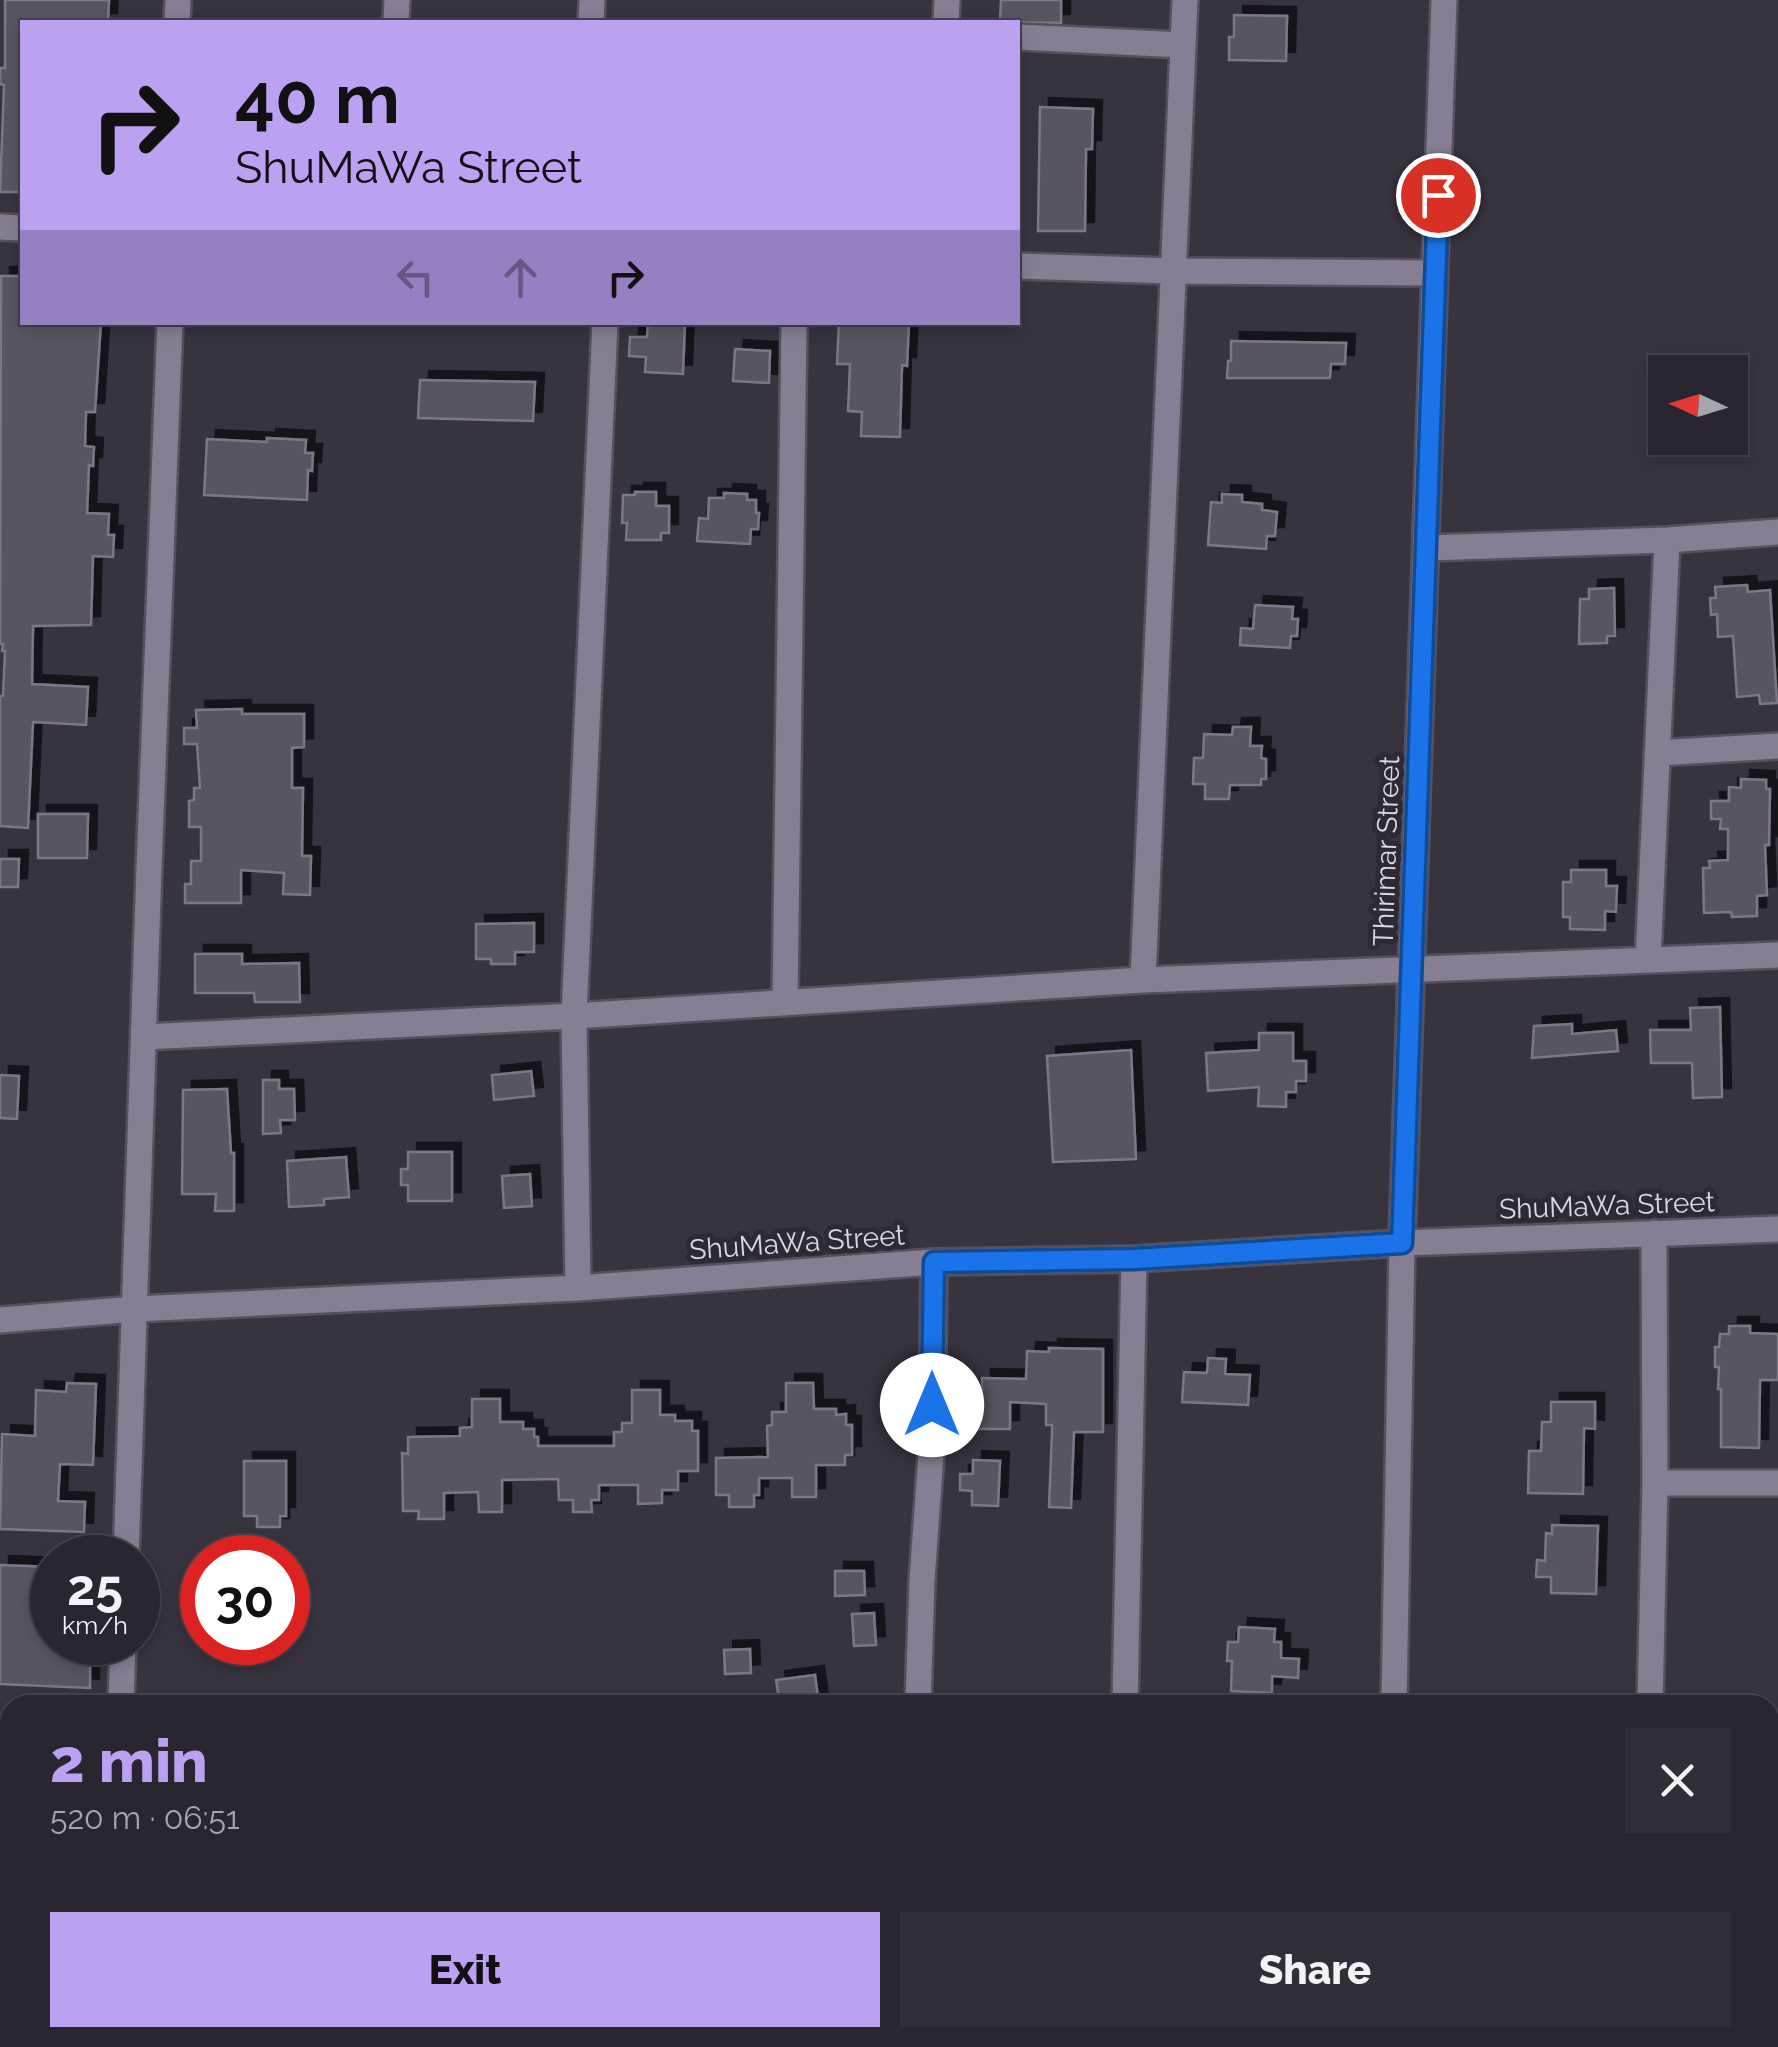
<!DOCTYPE html>
<html lang="en">
<head>
<meta charset="utf-8">
<style>
  :root { --surface:#29262f; --page:#312e37; --text:#f1f3f6; --muted:#a5a5aa; --line:#45434b; --accent:#bca0f2 }
  body { margin:0; font-family:Raleway,sans-serif; background:var(--page); color:var(--text); height:100vh; display:flex; flex-direction:column; font-size:38px; white-space:nowrap }
  * { box-sizing:border-box; margin:0 }
  p { font-size:32px; color:var(--muted) }
  .icon { flex:none; width:55px; height:55px; fill:none; stroke:currentColor; stroke-width:2; stroke-linecap:round; stroke-linejoin:round }
  .map { position:relative; flex:1; overflow:hidden }
  .sheet { position:absolute; left:0px; top:1695px; width:1780px; height:352px; display:flex; flex-direction:column; background:var(--surface); border-radius:30px 30px 0 0; box-shadow:0 5px 15px #0003,0 0 0 2px var(--line) }
  .sheet>* { flex:none }
  .guide { position:absolute; left:20px; top:20px; width:1000px; height:305px; border-radius:0px; box-shadow:0 5px 15px #0003,0 0 0 2px var(--line); background:#bca0f2; color:#111; overflow:hidden }
  .needle { width:65px; rotate:274deg }
  .tools { position:absolute; left:1648px; top:355px; display:grid; gap:20px }
  .tools a { display:grid; place-items:center; width:100px; height:100px; border-radius:0px; background:var(--surface); box-shadow:0 5px 15px #0003,0 0 0 2px var(--line); font-size:50px }
  .speed { position:absolute; left:30px; top:1535px; display:flex; gap:20px; font-size:50px; font-weight:700; text-align:center }
  .speed>* { display:grid; place-content:center; width:130px; height:130px; border-radius:50%; background:var(--surface); box-shadow:0 5px 15px #0003,0 0 0 2px var(--line); line-height:1 }
  .speed small { font-size:25px; font-weight:400 }
  .speed .limit { border:15px solid #d22; background:#fff; color:#111 }
  .pin { position:absolute; display:grid; place-items:center; width:85px; height:85px; color:#fff; margin:-42px; border:5px solid #fff; border-radius:50%; box-shadow:0 2px 10px #0007 }
  .me { position:absolute; width:110px; margin:-55px; rotate:0deg; stroke-linejoin:round; filter:drop-shadow(0 0 8px #0008) }
  .turn { display:flex; align-items:center; gap:35px; height:210px; padding:0 50px; font-size:45px }
  .turn .icon { width:130px; height:130px; stroke-width:2.5 }
  .turn b { display:block; font-size:70px; line-height:85px }
  .lanes { display:flex; align-items:center; height:95px; padding:0 50px; background:#0003; justify-content:center; gap:50px; direction:ltr }
  .lanes .off { opacity:.35 }
  .round { display:grid; place-items:center; flex:none; width:105px; height:105px; border-radius:0px; background:var(--page) }
  .overview { display:flex; align-items:center; justify-content:space-between; height:170px; padding:0 50px }
  h1 { font-size:60px; font-weight:800; line-height:75px; color:var(--accent) }
  .primary-button { display:flex; gap:20px; margin-top:auto; padding:20px 50px }
  .primary-button a { flex:1; height:115px; border-radius:0px; background:var(--accent); color:#111; font-size:40px; font-weight:800; line-height:115px; text-align:center }
  .primary-button a+a { background:var(--page); color:var(--text) }
  .map>svg:first-child { display:block }
  .building { fill:#585461; stroke:#7c7785; stroke-width:2.5; filter:url(#shadow) }
  .lines { fill:none; stroke-linecap:round; stroke-linejoin:round }
  .minor-casing { stroke:#54515c; stroke-width:30 }
  .minor { stroke:#867f94; stroke-width:25 }
  .route-casing { stroke:#114b97; stroke-width:25 }
  .route { stroke:#1a73e8; stroke-width:18 }
  .labels { text-anchor:middle; stroke-width:10; stroke-linejoin:round; paint-order:stroke }
  .street-label { font-size:28px; fill:#dad7df; stroke:#2d2935 }
</style>
</head>
<body>
<div class="map">
<svg width="1778" height="2047" viewBox="0 0 1778 2047">
  <defs>
    <filter id="shadow"><feDropShadow dx="9" dy="-9" stdDeviation="0" flood-color="#0009"/></filter>
  </defs>
  <rect width="100%" height="100%" fill="#37333f"/>
  <path class="building" d="M5,0H109L108,22H22V192H0L4,85L0,84V68H5Z
    M1001,0H1061V23L1000,22Z
    M1234,15L1287,16L1286,61L1229,60V37H1234Z
    M1040,107L1093,109L1092,149H1086L1085,231H1038Z
    M1,276H22V322H101L95,412H86L85,446L94,447L93,466L89,465L87,513L109,514L108,535H114L113,557L93,556L91,625L33,626L32,684L88,687L86,725L33,722L28,828L0,826V696H3L5,651H2L3,644H0Z
    M648,322H685L683,374L645,372L646,357L629,356L630,337H647Z
    M839,322H909L907,366L902,365L900,437L861,436L862,412L848,411L850,364H837Z
    M1231,341L1346,343L1345,364H1331L1330,378H1227L1228,361H1231Z
    M735,349L770,351L769,383L733,381Z
    M420,380L535,382L533,421L418,418Z
    M267,438L306,440L305,453H313L312,471L308,470L307,500L204,495L207,439L267,442Z
    M635,492H656V506H669V533H661V540H626L627,523H622L623,495H635Z
    M724,493L747,494V500H756V513H759L758,529H751L750,544L697,541L699,518L708,519L709,498H724Z
    M1222,494L1242,495V502L1262,504V510L1277,512L1275,536H1267L1266,549L1208,545L1211,502L1222,503Z
    M1747,585L1748,592L1770,590L1777,703L1760,704L1759,695L1737,697L1733,636L1718,637L1717,614L1711,615L1710,598H1716L1715,587Z
    M1614,588L1615,636H1607V643L1579,644L1580,599H1589V589Z
    M1255,605L1293,607L1292,619H1298L1297,636H1291L1290,648L1240,645L1241,628L1253,629Z
    M242,709V714H304V747L292,748V788H303L302,856H311L310,895L283,894L284,873L241,870V903H185V884H191V861H201V827H189V801L194,800V788H200L197,744H184V728H197L196,710Z
    M1233,727H1251L1250,746H1262L1261,758L1266,759V779H1261V785H1230L1229,799H1205V784H1193L1194,758H1203L1204,734L1232,735Z
    M1741,779L1766,780V789H1770L1769,845H1765L1767,895L1757,896V916L1732,917L1731,912L1704,913L1703,868H1710L1709,861L1728,860V829H1720L1721,819H1711V801H1729V787L1741,788Z
    M38,814H88L87,858H38Z
    M0,859H19L18,887H0Z
    M1571,870H1606V886H1617L1616,912L1605,911V930L1570,929V917H1563V882H1571Z
    M534,923V952H515V964H491V959H476V924Z
    M195,954H242V964L299,963L300,1002H255L254,993H195Z
    M1720,1007L1722,1097L1693,1098L1692,1063H1651L1650,1030H1691L1690,1008Z
    M1572,1024V1034L1616,1030L1618,1051L1532,1058L1534,1026Z
    M1259,1033H1293V1061H1306V1081H1296V1092H1286V1107L1258,1106L1259,1087L1208,1091L1206,1053L1259,1050Z
    M1131,1050L1136,1159L1053,1162L1047,1056Z
    M531,1071L534,1096L494,1100L492,1075Z
    M0,1075L19,1076L17,1119L0,1118Z
    M263,1080H279V1089H294L295,1120H280L281,1133L263,1134Z
    M227,1089L231,1153H234V1211H215L216,1194H182L183,1090Z
    M408,1152H452V1201H408V1185H401V1169H408Z
    M346,1157L349,1197L324,1199V1205L289,1207L287,1161Z
    M530,1174L532,1206L504,1208L502,1176Z
    M1729,1326H1750V1333L1778,1334V1380H1760L1759,1448L1721,1447V1389H1718L1719,1367H1715V1347H1719L1720,1334H1729Z
    M1049,1348L1103,1349V1432H1074L1071,1508L1049,1507L1052,1432V1425H1046V1404L1010,1402V1429H972V1392H982V1378L1026,1379L1027,1351L1049,1352Z
    M1208,1358L1226,1359L1225,1374L1250,1375L1248,1405L1182,1402L1184,1372L1207,1373Z
    M67,1383L96,1384L93,1465L60,1464L58,1501L85,1502L84,1532L0,1529L2,1434L35,1436L36,1390L66,1392Z
    M786,1383H813L814,1409H836V1415L846,1414V1425H852V1455H845V1465H816V1497H792V1478H759V1495H754V1507H729V1495H716V1458L768,1457L767,1426L772,1425V1412H786Z
    M632,1390H660V1415H675V1421H692V1431H698V1471H678V1490H662V1503L638,1504V1485H599V1500H591L592,1512H573V1500H559L558,1479L502,1480V1512H479L478,1492L444,1493V1519H418L419,1511H403L402,1453L408,1454V1437L460,1436V1428L472,1427V1399H500V1422H523V1429H534V1437H538V1446H614V1432H622V1423H632Z
    M1551,1402H1595V1429L1584,1428L1583,1494L1528,1493L1529,1451H1541L1542,1422H1551Z
    M973,1460L1000,1461L998,1506L972,1505V1491L960,1490V1474H973Z
    M244,1461H286V1516H280V1527H257V1516H244Z
    M1552,1525L1598,1526L1596,1594L1551,1593V1577H1536L1537,1560L1545,1561L1546,1533L1552,1534Z
    M0,1565L52,1567V1642H90V1688L0,1684Z
    M835,1571H864L865,1595L835,1596Z
    M874,1613L876,1645L854,1646L852,1614Z
    M1239,1627L1275,1629L1274,1642H1281V1658L1299,1659L1298,1678L1272,1676V1693L1231,1691L1232,1661H1227L1228,1642H1238Z
    M750,1649L751,1673L725,1674L724,1650Z
    M815,1675L819,1705H780L776,1680Z"/>
  <g class="lines">
    <g class="minor-casing">
      <path id="minor" d="M177,22L178,0
        M396,22L397,0
        M591,22L592,0
        M946,22L947,0
        M1018,37L1183,45
        M0,227L22,228
        M1018,266L1173,271L1435,273
        M1426,548L1667,540L1778,532
        M1657,753L1778,746
        M1648,960L1667,540
        M1143,980L1185,0
        M785,1003L794,322
        M144,1037L574,1016L1143,980L1778,955
        M578,1288L574,1016L605,322
        M0,1320L135,1309L578,1288L934,1262L1134,1259L1402,1243L1778,1229
        M1655,1483H1778
        M126,1558L149,868L170,322
        M121,1705L123,1642
        M918,1705L922,1580L932,1441L934,1262
        M1125,1705L1134,1259
        M1394,1705L1402,1243L1444,0
        M1650,1705L1655,1483L1654,1233
        M1770,1888H1778
        M0,2047H1
        M109,2047V2038
        M1117,2047V2038
        M1388,2047V2038
        M1640,2047V2038"/>
    </g>
    <use href="#minor" class="minor"/>
  </g>
  <g class="lines">
    <g class="route-casing">
      <path id="route" d="M932,1405L934,1262L1134,1259L1402,1243L1438,195"/>
    </g>
    <use href="#route" class="route"/>
  </g>
  <g class="labels">
    <g class="street-label">
      <text transform="translate(1386 851) rotate(-88)" y="10">Thirimar Street</text>
      <text transform="translate(1607 1205) rotate(-2)" y="10">ShuMaWa Street</text>
      <text transform="translate(797 1242) rotate(-4)" y="10">ShuMaWa Street</text>
    </g>
  </g>
</svg>
<div class="tools">
<a><svg class="needle" viewBox="-14 -14 28 28"><path d="M0-13l5 13h-10z" fill="#e53935"/><path d="M0 13l5-13h-10z" fill="#a5a5aa"/></svg></a>
</div>
<div class="speed"><div>25<small>km/h</small></div><div class="limit">30</div></div>
<div class="pin" style="left:1438px;top:195px;background:#d93025"><svg class="icon" aria-label="arrive" viewBox="0 0 24 24"><path d="M6 21V4h12l-3 4 3 4H6"/></svg></div>
<svg class="me" style="left:932px;top:1405px" viewBox="-20 -20 40 40"><circle r="19" fill="#fff"/><path d="M0-13L10 11 0 6-10 11z" fill="#1a73e8"/></svg>
<div class="guide">
<div class="turn"><svg class="icon" aria-label="right" viewBox="0 0 24 24"><path d="M7 20v-9h11M14 6l5 5-5 5"/></svg><div><b>40 m</b>ShuMaWa Street</div></div>
<div class="lanes"><svg class="icon off" aria-label="left" viewBox="0 0 24 24"><path d="M17 20v-9H6M10 6l-5 5 5 5"/></svg><svg class="icon off" aria-label="ahead" viewBox="0 0 24 24"><path d="M12 20V5M6 11l6-6 6 6"/></svg><svg class="icon" aria-label="right" viewBox="0 0 24 24"><path d="M7 20v-9h11M14 6l5 5-5 5"/></svg></div>
</div>
<section class="sheet">
<div class="overview"><div><h1>2 min</h1><p>520 m · 06:51</p></div><a class="round"><svg class="icon" aria-label="close" viewBox="0 0 24 24"><path d="M6 6l12 12M18 6L6 18"/></svg></a></div>
<div class="primary-button"><a>Exit</a><a>Share</a></div>
</section>
</div>
</body>
</html>
